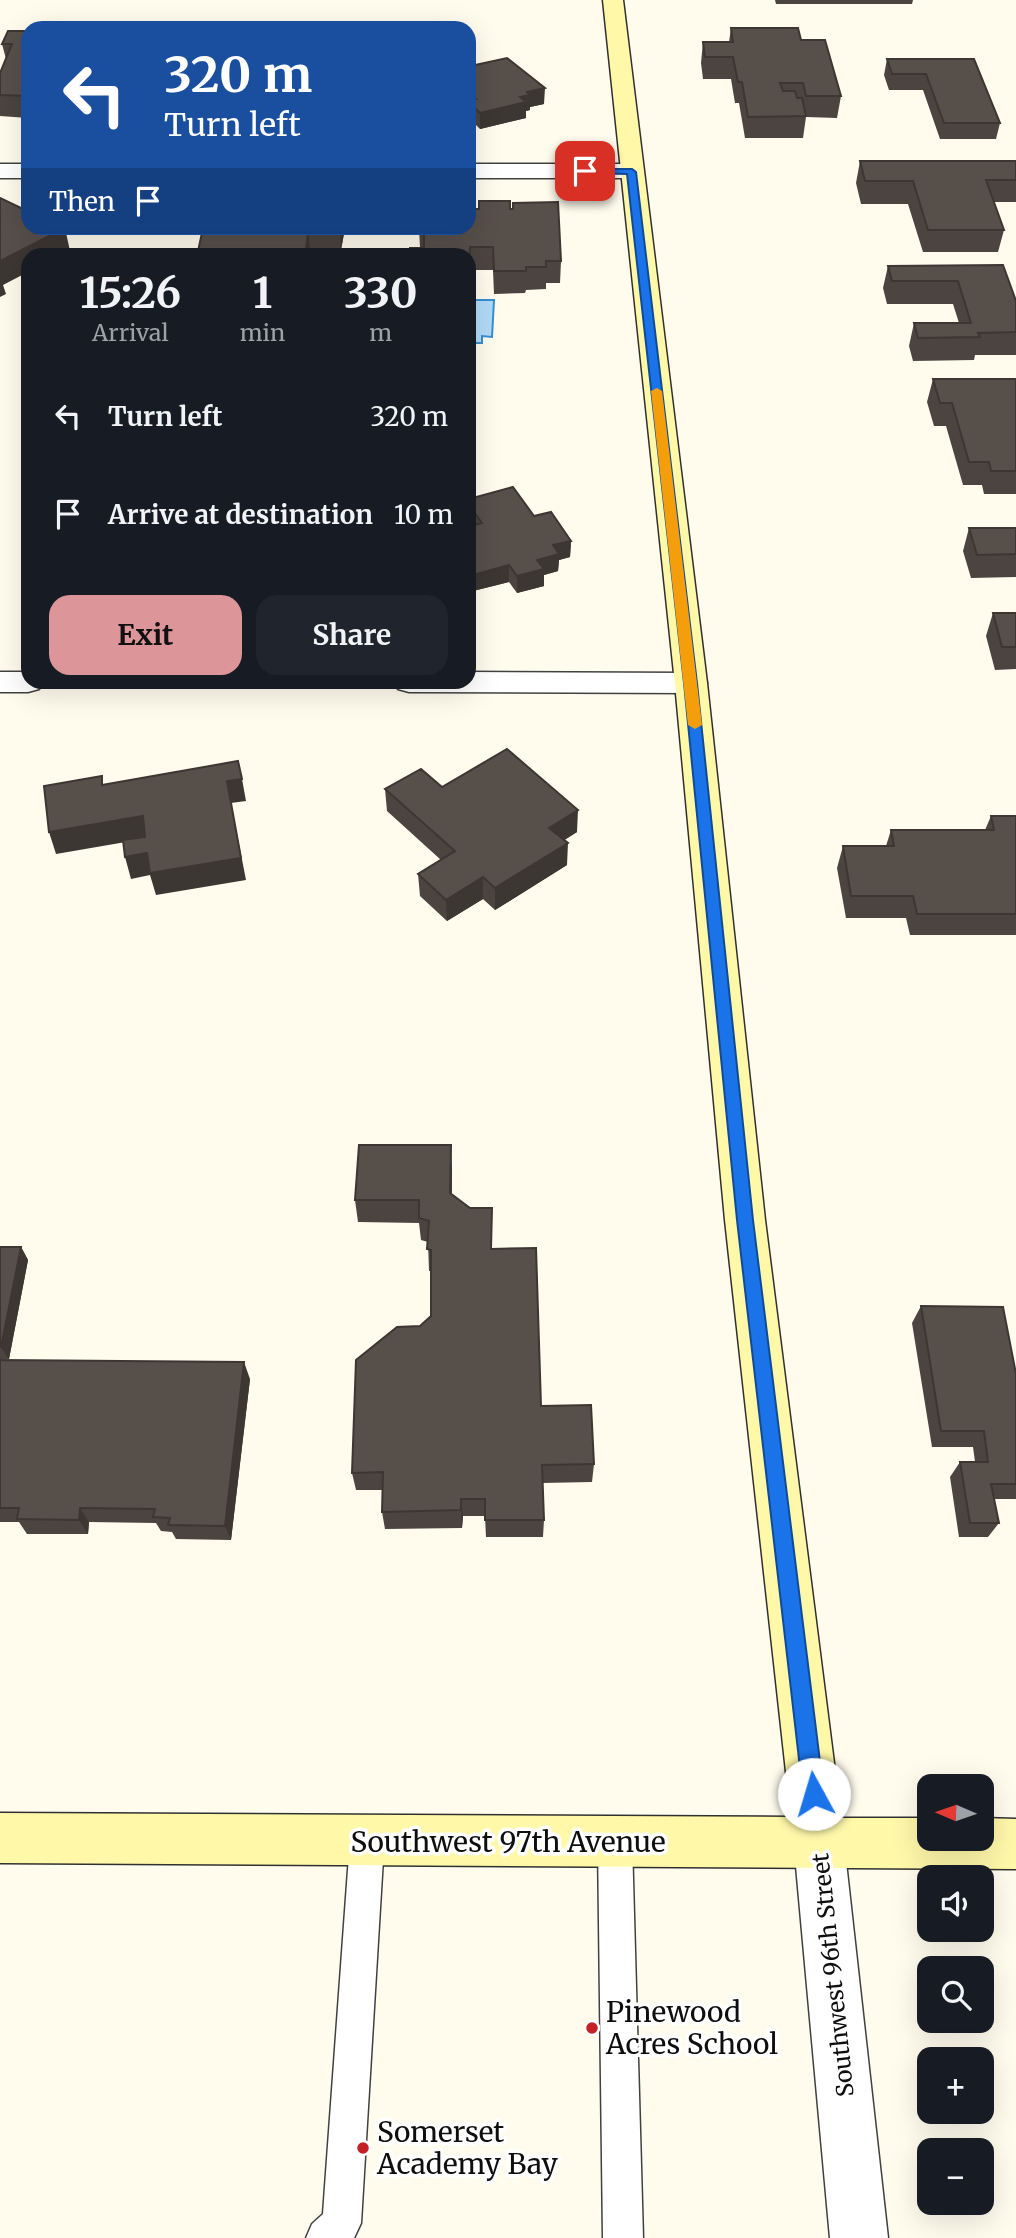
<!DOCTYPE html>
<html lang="en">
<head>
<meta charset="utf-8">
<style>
  :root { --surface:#171b24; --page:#20242c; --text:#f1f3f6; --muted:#9ea1a6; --accent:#dc9598 }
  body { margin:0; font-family:Merriweather,serif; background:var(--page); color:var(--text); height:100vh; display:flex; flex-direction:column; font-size:26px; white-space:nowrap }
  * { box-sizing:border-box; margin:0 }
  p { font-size:23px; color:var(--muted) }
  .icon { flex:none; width:38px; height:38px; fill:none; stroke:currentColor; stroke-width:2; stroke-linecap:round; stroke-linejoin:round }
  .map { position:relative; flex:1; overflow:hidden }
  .drawer { position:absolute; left:21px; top:248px; width:455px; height:441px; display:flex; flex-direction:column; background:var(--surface); border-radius:21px; box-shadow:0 7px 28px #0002 }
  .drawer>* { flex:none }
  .guide { position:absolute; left:21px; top:21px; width:455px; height:214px; border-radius:21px; box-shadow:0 7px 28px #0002; background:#1a4fa0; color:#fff; overflow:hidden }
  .needle { width:46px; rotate:272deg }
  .buttons { position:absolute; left:917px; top:1774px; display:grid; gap:14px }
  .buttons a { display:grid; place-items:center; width:77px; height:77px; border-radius:14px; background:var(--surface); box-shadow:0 7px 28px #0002; font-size:35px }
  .pin { position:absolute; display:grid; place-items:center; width:60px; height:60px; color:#fff; margin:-30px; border-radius:14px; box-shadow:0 4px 10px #0006 }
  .me { position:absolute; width:77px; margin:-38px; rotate:354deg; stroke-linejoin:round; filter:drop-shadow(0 0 5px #0008) }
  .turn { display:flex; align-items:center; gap:24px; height:147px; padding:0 28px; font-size:32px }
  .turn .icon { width:91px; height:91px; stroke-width:2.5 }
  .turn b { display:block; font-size:49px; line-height:60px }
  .then { display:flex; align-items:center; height:66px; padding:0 28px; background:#0003; gap:14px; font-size:26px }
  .eta { display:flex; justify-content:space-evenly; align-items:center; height:119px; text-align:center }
  .eta b { font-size:42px; font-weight:700; line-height:49px }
  .cta { display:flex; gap:14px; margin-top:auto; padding:14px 28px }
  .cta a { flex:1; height:80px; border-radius:21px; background:var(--accent); color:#111; font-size:28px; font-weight:700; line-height:80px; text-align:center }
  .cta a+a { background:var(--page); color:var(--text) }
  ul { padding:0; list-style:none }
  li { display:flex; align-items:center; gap:21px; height:98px; padding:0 28px }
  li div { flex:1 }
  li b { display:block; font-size:26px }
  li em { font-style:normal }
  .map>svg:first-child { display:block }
  .water { fill:#b2dbf8; stroke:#378fd1; stroke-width:2 }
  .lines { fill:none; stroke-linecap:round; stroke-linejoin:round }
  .lane-casing { stroke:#414141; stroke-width:3 }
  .street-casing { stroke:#414141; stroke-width:3 }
  .secondary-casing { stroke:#303030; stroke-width:3 }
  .lane { fill:#fff; fill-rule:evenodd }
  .street { fill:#fff; fill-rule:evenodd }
  .secondary { fill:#fff8a9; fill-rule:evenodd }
  .wall { fill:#4b4440 }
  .shaded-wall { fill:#3d3734 }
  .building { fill:#574f4a; stroke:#3d3734; stroke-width:2 }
  .route { fill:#1a73e8; stroke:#114b97; stroke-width:2 }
  .slow { fill:#f59e0b }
  .poi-dot { fill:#c22225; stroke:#fff; stroke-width:2.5 }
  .labels { text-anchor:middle; stroke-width:7; stroke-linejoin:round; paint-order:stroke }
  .street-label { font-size:23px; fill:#0e0e0e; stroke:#fff }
  .near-street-label { font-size:28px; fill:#0e0e0e; stroke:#fff }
  .near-poi-label { font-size:28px; fill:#0e0e0e; stroke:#fff; text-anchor:start }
</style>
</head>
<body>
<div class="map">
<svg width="1016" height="2238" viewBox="0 0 1016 2238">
  <rect width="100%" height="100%" fill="#fffcee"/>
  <path class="water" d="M469,300H494L492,337L482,336V343H470Z"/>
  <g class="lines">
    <g class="lane-casing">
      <path id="lane" d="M367,1825L379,1830L384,1842L361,2223L354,2238H306L312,2224L323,2214L350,1842L355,1830Z
        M615,1826L627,1831L632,1843L643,2238H603L598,1843L603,1831Z"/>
    </g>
    <g class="street-casing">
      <path id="street" d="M0,164H28V178H0Z
        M469,164H632L640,166L643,171L640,176L632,178H469Z
        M0,672H28V682H43L39,689L28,692H0Z
        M469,672L691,673L702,676L707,683L702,690L691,693L409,692L398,689L394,682H469Z
        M819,1819L837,1826L844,1844L888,2238H830L794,1844L801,1826Z"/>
    </g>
    <g class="secondary-casing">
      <path id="secondary" d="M603,0H623L707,683L765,1220L841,1818H929V1839H982V1818L1016,1819V1869L0,1863V1813L791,1817L725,1220L675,683Z"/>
    </g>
    <use href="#lane" class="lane"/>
    <use href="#street" class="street"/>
    <use href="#secondary" class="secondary"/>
  </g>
  <path class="wall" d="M775,0H913L912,4H776Z
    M731,28L801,40L841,96L837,118L806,117L803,138H745L739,103H735L731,79H703L701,63L703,42H729Z
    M28,31V118L0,116V73L6,59L2,44Z
    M887,59H974L1000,123L996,139H940L923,90H889L884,75Z
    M471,66L544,104L530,107V110L526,111V118L480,129L469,118V71L471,70Z
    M860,161L1016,162V202H994L1004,230L998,252H923L908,204H861L856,183Z
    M474,209H510L561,261L560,283H546V289L526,290L525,293L494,294L493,270H470L469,291V256L420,248L419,228Z
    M203,228H345L341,250H310L309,256H197Z
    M1003,265L1016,301V355H975L974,360L913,361L909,346L914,323H959L953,304H887L883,288L888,266Z
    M933,379H1016V494H984L982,485H963L946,426H934L927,402Z
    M469,499L534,516L571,541L570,557L559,560L558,571L544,575V586L517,593L509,582L473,591L469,585V526H472L469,521Z
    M969,528H1016V577L971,578L963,551Z
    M993,613H1016V669L995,670L986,636Z
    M442,787L577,832L564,840L567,865L495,910L483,899L447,921L420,896L418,874L441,860L387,811L385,789Z
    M991,816H1016V935H910L906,918H846L837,868L843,846H886L891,830H985Z
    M452,1168V1195L470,1208H492L491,1249L541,1406L594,1464L592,1482L542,1483L544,1520L543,1537H486L485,1516H463L462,1528L385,1529L382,1512L383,1490H356L352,1473L420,1326L431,1316V1271H429L428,1242L421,1240L419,1223L358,1222L355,1200Z
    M0,1247H21L28,1260L9,1359H0Z
    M921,1306L1016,1374V1499H994L999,1523L988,1537H959L950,1477L960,1462H975L973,1447H932L912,1323Z
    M0,1360L250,1379L231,1540L176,1539L172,1532L161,1531L156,1523L89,1522L88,1534H27L19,1522H0Z"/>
  <path class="shaded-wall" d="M545,88L544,104L530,107V110L526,111V118L480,129V113L527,92Z
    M65,228L70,251L60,256H28V272L3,285L6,294L0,297V261Z
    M341,228H345L341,250L340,234Z
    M308,234L310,250L309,256H305Z
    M571,541L570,557L559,560L558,571L544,575V586L517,593V576L537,560L553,545Z
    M509,565V582L473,591V575Z
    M242,779L246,801L231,803L246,880L156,895L150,875L131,879L125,857L147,853L227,781Z
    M578,810L577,832L549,850V828Z
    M143,816L149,838L56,854L49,832Z
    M568,843L567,865L495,910V888Z
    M483,877V899L447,921L446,900Z
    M451,1145L452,1168L451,1216L450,1193Z
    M21,1247L28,1260L9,1359L1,1347Z
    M244,1362L250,1379L231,1540L225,1526Z
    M461,1499L463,1516L462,1528L461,1510Z
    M80,1508L89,1522L88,1534L79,1520Z"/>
  <path class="building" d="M731,28H798L801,40H825L841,96H806L803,83H780L783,91H795L797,98H802L806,116L748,117L742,82H738L733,57H705L703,42H733Z
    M8,31H28V96L0,95V73L12,44H2Z
    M507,58L545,88L527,92L530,95L520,97L526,102L480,113L469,103V101L476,99L469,93V71L474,70L471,66Z
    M887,59H974L1000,123H944L926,74H892Z
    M860,161H1016V180H986L1004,230H928L913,181H865Z
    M0,198L25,210L28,208V228H65L0,261Z
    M479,201H510V209H513V203L558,202L561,261H546V267H526V271H494L493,247H470L469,268V256H410V248H424V229H419V228H469V204L474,205V209H479Z
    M203,228H341L340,234H308L305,256H266L267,253H236V256H197Z
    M1003,265L1016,301V332L978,333L980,337L918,338L914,323H971L958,281H892L888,266Z
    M933,379H1016V471H991L989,462H969L952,403H940Z
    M513,487L534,516L551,512L571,541L553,545L559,554L537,560L544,569L517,576L509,565L473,575L469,569V526L482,523L469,505V499Z
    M969,528H1016V554L977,555Z
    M993,613H1016V647H1002Z
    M507,749L578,810L549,828L568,843L495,888L483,877L446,900L418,874L455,851L385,789L421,769L442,787Z
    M238,761L242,779L227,781L241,858L150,873L147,853L125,857L123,840L145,837L143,816L49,832L44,786L102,776V785Z
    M991,816H1016V914H917L913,896H851L843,846H894L891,830H994Z
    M359,1145H451L450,1193L470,1208H492L491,1249L536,1248L541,1406L591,1405L594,1464L542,1465L544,1520H485V1499H461V1510L382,1512L383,1472L352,1473L356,1360L397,1327L420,1326L431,1316V1250L427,1249L429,1221L419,1218V1200H355Z
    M0,1247H21L1,1347H0Z
    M921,1306L1003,1307L1016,1374V1484H991L999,1523H970L960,1462H988L984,1431H941Z
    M0,1360L244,1362L225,1526L168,1525L170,1518L153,1517L155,1509L80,1508L79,1520L17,1519L19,1508H0Z"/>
  <path class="route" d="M585,169H632L636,172L697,683L753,1220L824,1794L821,1802L814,1805L806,1802L803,1794L737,1220L684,683L627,174L582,173L581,171Z"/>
  <path class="slow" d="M657,388L662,391L702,725L695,729L688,725L651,391Z"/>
  <g class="poi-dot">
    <circle cx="592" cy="2028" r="7"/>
    <circle cx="363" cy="2148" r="7"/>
  </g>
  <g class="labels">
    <g class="street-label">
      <text transform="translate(833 1975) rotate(-96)" y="8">Southwest 96th Street</text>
    </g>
    <g class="near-street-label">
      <text x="508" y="1852">Southwest 97th Avenue</text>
    </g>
    <g class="near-poi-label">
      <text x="606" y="2022">Pinewood<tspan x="606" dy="32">Acres School</tspan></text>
      <text x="377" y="2142">Somerset<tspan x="377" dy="32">Academy Bay</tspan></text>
    </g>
  </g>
</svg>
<div class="buttons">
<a><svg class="needle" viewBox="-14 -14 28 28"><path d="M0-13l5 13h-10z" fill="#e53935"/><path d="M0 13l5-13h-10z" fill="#9ea1a6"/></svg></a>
<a><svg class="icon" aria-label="sound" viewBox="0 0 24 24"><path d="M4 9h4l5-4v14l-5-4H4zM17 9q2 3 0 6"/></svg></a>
<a><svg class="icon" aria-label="search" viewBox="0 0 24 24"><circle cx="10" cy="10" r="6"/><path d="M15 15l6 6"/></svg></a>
<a>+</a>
<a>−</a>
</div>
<div class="pin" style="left:585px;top:171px;background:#d93025"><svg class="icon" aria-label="arrive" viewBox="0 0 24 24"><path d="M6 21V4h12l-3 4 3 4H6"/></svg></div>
<svg class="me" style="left:814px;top:1794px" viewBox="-20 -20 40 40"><circle r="19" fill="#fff"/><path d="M0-13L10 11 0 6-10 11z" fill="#1a73e8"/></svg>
<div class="guide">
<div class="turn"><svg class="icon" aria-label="left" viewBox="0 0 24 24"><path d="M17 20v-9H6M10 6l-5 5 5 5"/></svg><div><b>320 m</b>Turn left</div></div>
<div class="then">Then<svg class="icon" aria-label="arrive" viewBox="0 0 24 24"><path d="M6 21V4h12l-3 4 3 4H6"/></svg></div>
</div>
<section class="drawer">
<div class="eta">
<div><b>15:26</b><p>Arrival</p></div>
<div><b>1</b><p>min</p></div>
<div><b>330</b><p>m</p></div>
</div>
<ul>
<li><svg class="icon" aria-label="left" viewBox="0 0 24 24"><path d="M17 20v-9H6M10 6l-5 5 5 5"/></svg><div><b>Turn left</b></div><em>320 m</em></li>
<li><svg class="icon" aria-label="arrive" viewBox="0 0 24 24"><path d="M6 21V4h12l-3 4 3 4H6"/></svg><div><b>Arrive at destination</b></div><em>10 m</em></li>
</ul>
<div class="cta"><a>Exit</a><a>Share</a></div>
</section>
</div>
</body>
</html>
